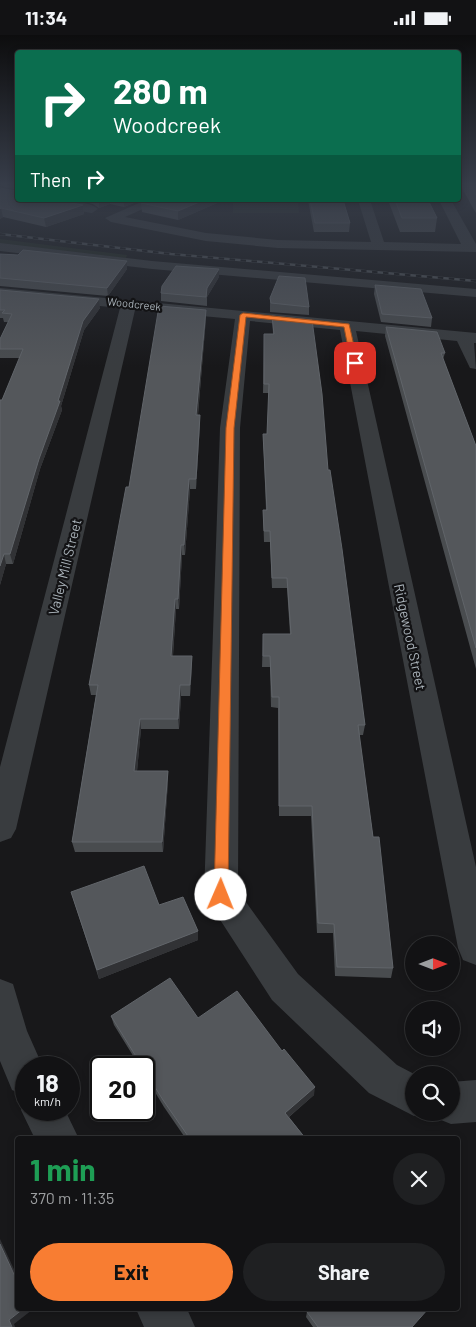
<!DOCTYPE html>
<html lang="en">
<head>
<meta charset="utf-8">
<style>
  :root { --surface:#121214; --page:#1f2022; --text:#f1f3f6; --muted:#9c9ea0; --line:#313234; --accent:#f87d32 }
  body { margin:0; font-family:Barlow,sans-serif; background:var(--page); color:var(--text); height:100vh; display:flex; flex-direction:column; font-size:19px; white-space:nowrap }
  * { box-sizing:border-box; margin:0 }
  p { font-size:16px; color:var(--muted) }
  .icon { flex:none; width:28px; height:28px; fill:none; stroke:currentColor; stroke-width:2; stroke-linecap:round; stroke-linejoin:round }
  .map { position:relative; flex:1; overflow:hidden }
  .sheet { position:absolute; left:15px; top:1101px; width:445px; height:175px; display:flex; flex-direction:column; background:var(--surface); border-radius:5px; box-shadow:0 2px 8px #0003,0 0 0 1px var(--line) }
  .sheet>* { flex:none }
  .hud { position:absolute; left:15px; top:15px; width:446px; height:152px; border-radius:5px; box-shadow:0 2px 8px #0003,0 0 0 1px var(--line); background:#0b6e4f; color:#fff; overflow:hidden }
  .needle { width:32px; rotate:90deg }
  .buttons { position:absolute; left:405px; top:901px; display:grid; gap:10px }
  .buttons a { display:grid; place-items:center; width:55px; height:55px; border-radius:50%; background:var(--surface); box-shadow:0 2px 8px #0003,0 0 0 1px var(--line); font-size:25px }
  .speed { position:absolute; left:15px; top:1021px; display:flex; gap:10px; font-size:25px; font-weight:700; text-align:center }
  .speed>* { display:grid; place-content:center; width:65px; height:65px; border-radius:50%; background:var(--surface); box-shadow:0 2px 8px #0003,0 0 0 1px var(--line); line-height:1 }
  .speed small { font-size:12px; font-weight:400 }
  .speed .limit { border:2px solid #111; border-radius:8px; background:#fff; color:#111 }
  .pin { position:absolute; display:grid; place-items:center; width:42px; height:42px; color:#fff; margin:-21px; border-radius:10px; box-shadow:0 2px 8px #0006 }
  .me { position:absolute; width:55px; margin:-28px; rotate:1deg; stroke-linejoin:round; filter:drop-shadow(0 0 4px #0008) }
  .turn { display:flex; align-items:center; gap:18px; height:105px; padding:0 15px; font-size:22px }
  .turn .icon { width:65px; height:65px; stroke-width:2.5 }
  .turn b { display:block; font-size:35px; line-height:42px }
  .then { display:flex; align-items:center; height:48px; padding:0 15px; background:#0003; gap:10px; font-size:19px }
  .round { display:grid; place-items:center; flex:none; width:52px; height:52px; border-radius:26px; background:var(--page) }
  .headline { display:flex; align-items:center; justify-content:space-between; height:85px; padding:0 15px }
  h1 { font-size:30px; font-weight:700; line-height:38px; color:#1e9e55 }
  .action { display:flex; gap:10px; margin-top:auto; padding:10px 15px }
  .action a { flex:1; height:58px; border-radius:30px; background:var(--accent); color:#111; font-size:20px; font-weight:700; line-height:58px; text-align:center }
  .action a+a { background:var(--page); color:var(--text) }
  .status { display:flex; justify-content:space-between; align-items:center; height:35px; padding:0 25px; background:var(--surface); direction:ltr }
  .status svg { height:14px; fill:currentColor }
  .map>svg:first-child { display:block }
  .green { fill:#212820 }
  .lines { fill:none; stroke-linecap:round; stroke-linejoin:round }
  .minor { fill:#393c3f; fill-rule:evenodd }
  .rail-casing { stroke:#4c5054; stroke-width:2.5 }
  .rail { stroke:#131315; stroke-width:2; stroke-dasharray:5.5; stroke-linecap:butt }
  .wall { fill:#494c4f }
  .shaded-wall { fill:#313235 }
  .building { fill:#54575b; stroke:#61656a }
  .route { fill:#f87d32; stroke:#a15120 }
  .labels { text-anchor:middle; stroke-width:4.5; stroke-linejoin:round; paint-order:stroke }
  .far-street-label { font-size:11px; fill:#aab3ba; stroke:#131315 }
  .street-label { font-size:14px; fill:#aab3ba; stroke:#131315 }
</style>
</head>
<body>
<div class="status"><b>11:34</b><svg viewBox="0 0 49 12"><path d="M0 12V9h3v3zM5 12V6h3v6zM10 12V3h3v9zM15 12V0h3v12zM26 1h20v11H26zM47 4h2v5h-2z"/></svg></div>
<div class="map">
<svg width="476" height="1292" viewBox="0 0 476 1292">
  <rect width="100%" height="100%" fill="#18181a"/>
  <path class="green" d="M233,165H298L299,178H233Z
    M0,204L127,220L126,223L0,209Z"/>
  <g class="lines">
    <path class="minor" d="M31,165C46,165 88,164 98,174L92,178L37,169Z
      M146,165H163L125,182L206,198L278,205L371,207L358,165H370L384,207L461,209L439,165H451L476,209V217L278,213L206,206L111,187L105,183Z
      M0,208L152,226L476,254V262L152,234L0,216Z
      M0,253L476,298V308H474L476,334L470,333L457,306L356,296L476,832V930L463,925L458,913L340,295L250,286L240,393L238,856L298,939L397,1030L416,1040H414V1078H424L414,1081L369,1058L272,965L204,860L220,393L235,284L135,275L16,794L11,803L0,807V732L120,273L0,261Z
      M0,944L13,949L27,996L43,1032H26V1061L12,1055L0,1026Z
      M476,1045V1087L451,1089L436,1083L434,1078H451V1047Z
      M26,1063V1075H65L79,1104H35L21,1075Z
      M136,1274H187L195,1292H144Z"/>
    <g class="rail-casing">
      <path id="rail" d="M0,199L171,219L476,246"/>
    </g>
    <use href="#rail" class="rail"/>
  </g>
  <path class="wall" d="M1,151H18V165L83,170L84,179L46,192L3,182L0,184V153L16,156L17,155Z
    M461,151H476V178L473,173Z
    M77,165H141L124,172L110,169L99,173L93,169Z
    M148,165H224L178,185L142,177L141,168Z
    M308,165H343L350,188L349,197H314Z
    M388,165H428L437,183L435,197H400Z
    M0,219L127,226V234L108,261L0,251Z
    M219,242L207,262V271L161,266V258Z
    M375,250L432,283L431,292L381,287L374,259Z
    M0,255L100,273L84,295L61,371L62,375L40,434L13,529H6L0,550V365H2L20,323H0V304L8,287H4L3,283H0Z
    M270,263L309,272V280L270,277Z
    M206,275V283L198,380L200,389L196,454H190L185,520H182L179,574H176L173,621H192V631L190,661H181L179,694H141L137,736H168V747L163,817H75L72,807L96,660H91L89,650L129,452Z
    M272,281L328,435L365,690L363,700H359L373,802L393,933L391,943L335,941L333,898H317L311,781H279L278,673L271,672L270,632H262L263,599H290L287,553H272L270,507H264L263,475H266L263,399H267L269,358H263L264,299H273Z
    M386,292L445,318L443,324L476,411V634L385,301Z
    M71,857L159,870L198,905L99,944Z
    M111,981L198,983L314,1060L289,1082L306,1104H186L164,1072L144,1039V1032H140L114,990Z
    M307,1277L412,1292H313L306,1282Z"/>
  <path class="shaded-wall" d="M99,165H110V169L99,173Z
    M124,165H141L124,172Z
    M204,165H224L178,185V176Z
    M83,170L84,179L46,192L44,183Z
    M1,173L3,182L0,184V174Z
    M127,226V234L108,261L107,253Z
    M219,234V242L207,262V271V253Z
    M99,264L100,273L84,295L61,371L62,375L40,434L13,529L10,519L39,424L58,366L83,286Z
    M206,275V283L197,389L196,380Z
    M200,380V389L196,454V444Z
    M189,444L190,454L185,520L184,510Z
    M181,510L182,520L179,574L178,564Z
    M4,519L6,529L0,550V531Z
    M175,564L176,574L172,631L171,621Z
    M192,621V631L190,661V650Z
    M180,650L181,661L179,694L178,684Z
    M140,684L141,694L136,747L134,736Z
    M168,736V747L163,817L162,807Z
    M198,896V905L99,944L97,935Z
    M315,1052L314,1060L285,1085V1078Z
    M0,1204L18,1243V1248L0,1209Z
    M23,1274H31L32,1275L14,1289L15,1292H12L9,1285Z"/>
  <path class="building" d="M471,151H476V160L475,159Z
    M18,152V165H53L83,170L44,183L1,173L0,174V153L16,156Z
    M148,165H204L178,176L141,168Z
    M310,165H343L350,188H315Z
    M395,165H428L437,183H402Z
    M23,215L127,226L107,253L0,243V219L18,220Z
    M176,231L219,234L207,253L206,262L161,258L162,251Z
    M279,241L305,243L309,272L271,268L270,263Z
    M375,250L421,254L432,283L382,279Z
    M0,255L99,264L83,286L58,366H60L39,424L10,519H4L0,531V365H2L23,314H0V304L12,279L2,278L5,275H0Z
    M159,271L206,275L196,380H200L196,444H189L184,510H181L178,564H175L171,621H192L190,650H180L178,684H140L134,736H168L162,807H72L98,650H89L126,452H129Z
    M272,281L312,285L322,359L328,435H330L342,514L365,690H358L373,802H379L393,933L337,932L334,889L318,888L312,771H279V662H272L270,621H263V599H291L287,543H272L270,496H264L263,475H267L263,399H267L269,349H264V299H274Z
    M386,292L437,297L445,318H441L476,411V613Z
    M144,831L159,870L183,862L198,896L97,935L71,857Z
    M170,943L198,983L237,956L282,1016L284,1014L315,1052L285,1078L306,1104H190L163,1065L111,981Z
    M0,1209L18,1248V1274H23L9,1285L12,1292H0Z
    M311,1274H428L412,1292H318L307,1277Z"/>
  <linearGradient id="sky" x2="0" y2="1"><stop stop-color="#0d0d0e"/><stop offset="0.45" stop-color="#373d49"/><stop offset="1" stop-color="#373d49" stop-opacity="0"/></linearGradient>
  <rect width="476" height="332" fill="url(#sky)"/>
  <path class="route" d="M243,278L349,289L358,328L355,330L351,328L344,292L246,282L234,393L228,860L226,864L221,866L216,864L214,860L226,393L240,280Z"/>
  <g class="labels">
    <g class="far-street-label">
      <text transform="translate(134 269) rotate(6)" y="4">Woodcreek</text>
    </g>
    <g class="street-label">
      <text transform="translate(65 532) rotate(-76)" y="5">Valley Mill Street</text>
      <text transform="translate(410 602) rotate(78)" y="5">Ridgewood Street</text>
    </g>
  </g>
</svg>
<div class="buttons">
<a><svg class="needle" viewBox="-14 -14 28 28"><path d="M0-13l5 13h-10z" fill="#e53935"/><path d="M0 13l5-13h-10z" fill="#9c9ea0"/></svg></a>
<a><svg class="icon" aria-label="sound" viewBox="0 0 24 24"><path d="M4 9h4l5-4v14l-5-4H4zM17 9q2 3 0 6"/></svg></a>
<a><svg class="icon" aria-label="search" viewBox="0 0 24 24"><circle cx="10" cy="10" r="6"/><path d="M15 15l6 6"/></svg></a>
</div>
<div class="speed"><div>18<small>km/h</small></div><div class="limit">20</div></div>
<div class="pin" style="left:355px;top:328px;background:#d93025"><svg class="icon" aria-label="arrive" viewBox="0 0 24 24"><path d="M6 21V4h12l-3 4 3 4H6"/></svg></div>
<svg class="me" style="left:221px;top:860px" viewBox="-20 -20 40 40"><circle r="19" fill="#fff"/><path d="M0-13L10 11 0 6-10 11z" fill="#f87d32"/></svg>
<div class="hud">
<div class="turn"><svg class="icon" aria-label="right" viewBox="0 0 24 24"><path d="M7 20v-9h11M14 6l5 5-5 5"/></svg><div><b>280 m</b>Woodcreek</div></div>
<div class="then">Then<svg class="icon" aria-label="right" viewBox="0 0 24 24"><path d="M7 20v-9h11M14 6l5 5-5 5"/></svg></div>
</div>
<section class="sheet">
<div class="headline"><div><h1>1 min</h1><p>370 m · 11:35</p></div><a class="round"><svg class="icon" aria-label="close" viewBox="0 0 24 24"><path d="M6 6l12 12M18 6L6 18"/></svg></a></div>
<div class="action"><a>Exit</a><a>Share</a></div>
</section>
</div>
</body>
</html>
